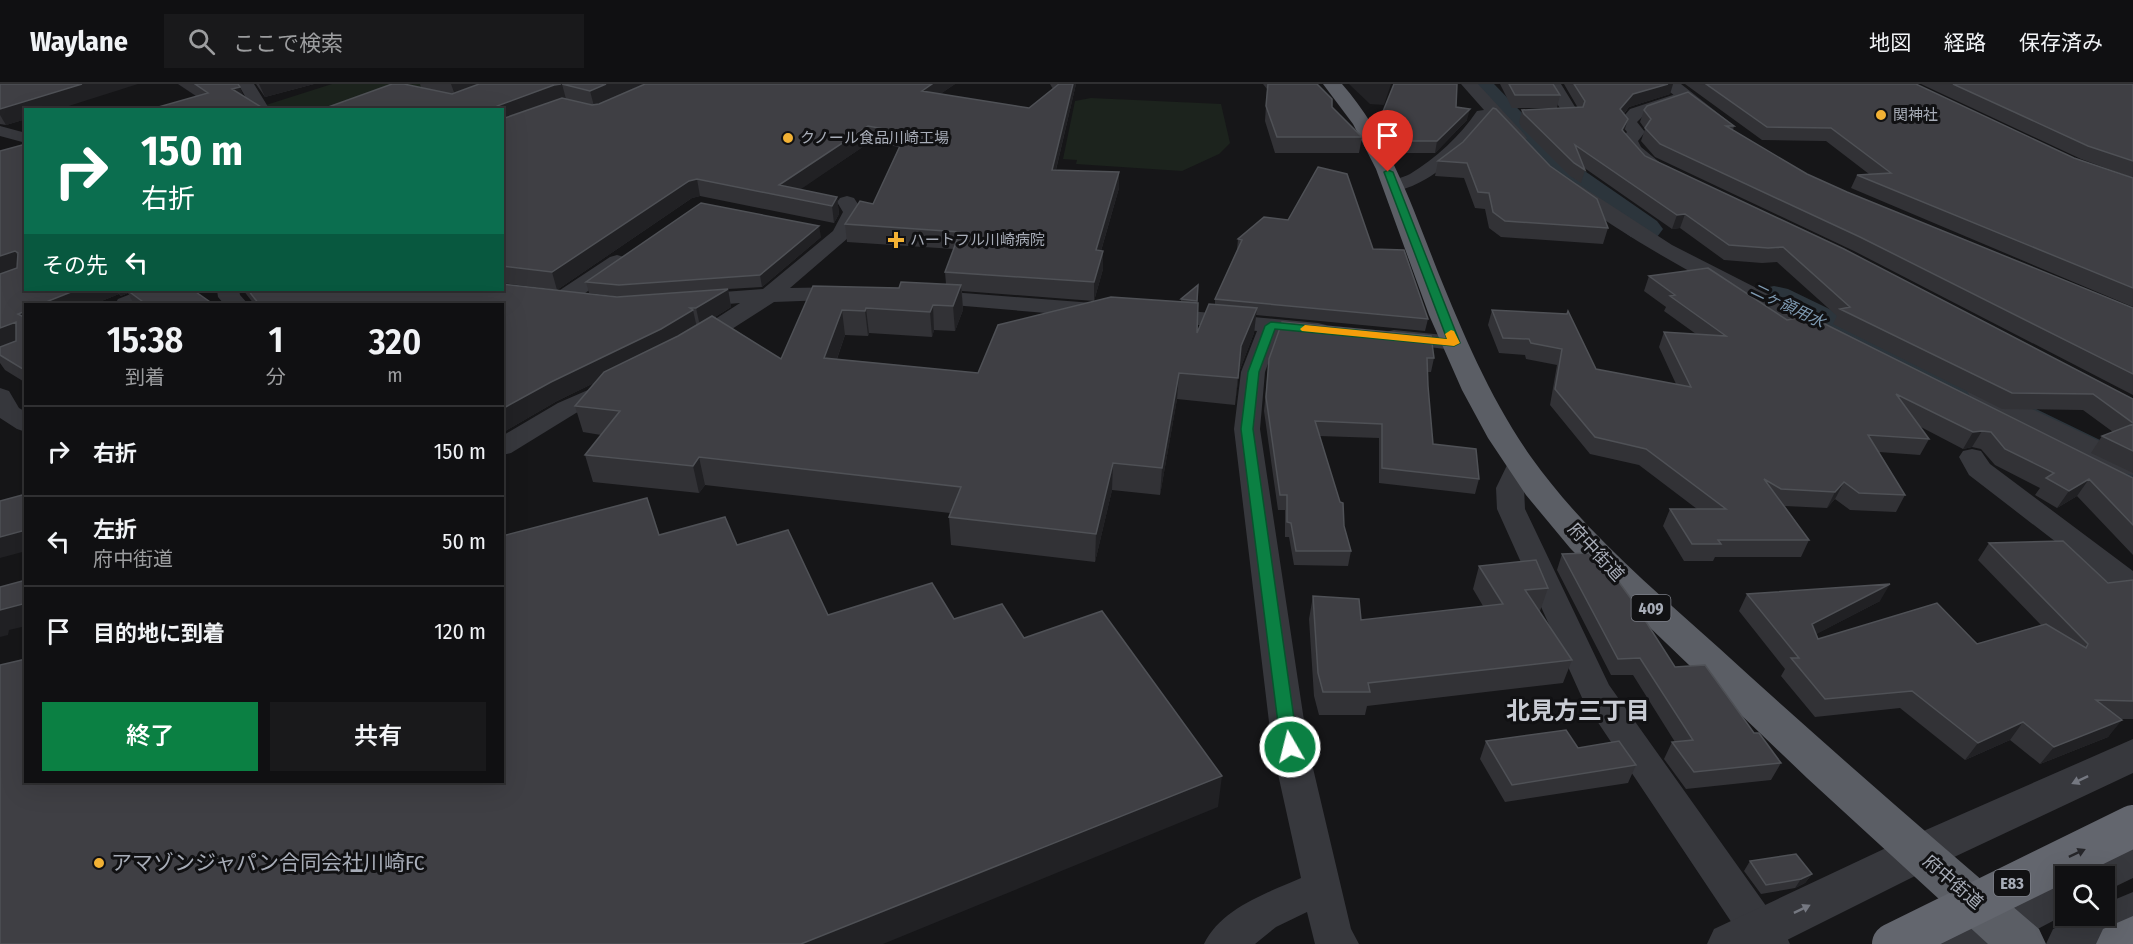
<!DOCTYPE html>
<html lang="ja">
<head>
<meta charset="utf-8">
<style>
  :root { --surface:#101012; --page:#19191b; --text:#f1f3f6; --muted:#9c9d9f; --line:#303032; --accent:#0b8043 }
  body { margin:0; font-family:"Fira Sans Condensed","Noto Sans JP",sans-serif; background:var(--page); color:var(--text); height:100vh; display:flex; flex-direction:column; font-size:22px; white-space:nowrap }
  * { box-sizing:border-box; margin:0 }
  p { font-size:20px; color:var(--muted) }
  .icon { flex:none; width:33px; height:33px; fill:none; stroke:currentColor; stroke-width:2; stroke-linecap:round; stroke-linejoin:round }
  .map { position:relative; flex:1; overflow:hidden }
  .drawer { position:absolute; left:24px; top:219px; width:480px; height:480px; display:flex; flex-direction:column; background:var(--surface); border-radius:0px; box-shadow:0 6px 24px #0002,0 0 0 2px var(--line) }
  .drawer>* { flex:none }
  .hud { position:absolute; left:24px; top:24px; width:480px; height:183px; border-radius:0px; box-shadow:0 6px 24px #0002,0 0 0 2px var(--line); background:#0b6e4f; color:#fff; overflow:hidden }
  .controls { position:absolute; left:2055px; top:782px; display:grid; gap:12px }
  .controls a { display:grid; place-items:center; width:60px; height:60px; border-radius:0px; background:var(--surface); box-shadow:0 6px 24px #0002,0 0 0 2px var(--line); font-size:30px }
  .pin { position:absolute; display:grid; place-items:center; width:51px; height:51px; color:#fff; margin:-62px -26px; border-radius:50% 50% 50% 0; rotate:-45deg; box-shadow:0 0 6px #0007 }
  .pin .icon { rotate:45deg }
  .me { position:absolute; width:66px; margin:-33px; rotate:352deg; stroke-linejoin:round; filter:drop-shadow(0 0 4px #0008) }
  .turn { display:flex; align-items:center; gap:21px; height:126px; padding:0 18px; font-size:27px }
  .turn .icon { width:78px; height:78px; stroke-width:2.5 }
  .turn b { display:block; font-size:42px; line-height:51px }
  .then { display:flex; align-items:center; height:57px; padding:0 18px; background:#0003; gap:12px; font-size:22px }
  .eta { display:flex; justify-content:space-evenly; align-items:center; height:102px; text-align:center }
  .eta b { font-size:36px; font-weight:600; line-height:42px }
  .button { display:flex; gap:12px; margin-top:auto; padding:12px 18px }
  .button a { flex:1; height:69px; border-radius:0px; background:var(--accent); color:#fff; font-size:24px; font-weight:600; line-height:69px; text-align:center }
  .button a+a { background:var(--page); color:var(--text) }
  ul { padding:0; list-style:none }
  li { display:flex; align-items:center; gap:18px; height:90px; padding:0 18px; border-top:2px solid var(--line) }
  li div { flex:1 }
  li b { display:block; font-size:22px }
  li em { font-style:normal }
  header { display:flex; align-items:center; gap:36px; box-sizing:border-box; height:84px; padding:0 30px; background:var(--surface); border-bottom:2px solid var(--line) }
  header strong { font-size:28px }
  nav { display:flex; gap:33px; margin-inline-start:auto; font-size:21px }
  .search { width:420px; height:54px; background:var(--page); display:flex; align-items:center; gap:15px; box-sizing:border-box; padding:0 21px; border-radius:0px; color:var(--muted); font-size:22px }
  .map>svg:first-child { display:block }
  .built { fill:#222225 }
  .green { fill:#1c231d }
  .lines { fill:none; stroke-linecap:round; stroke-linejoin:round }
  .river { fill:#2c353c; fill-rule:evenodd }
  .minor { fill:#37383d; fill-rule:evenodd }
  .tertiary { fill:#37383d; fill-rule:evenodd }
  .trunk { fill:#5b5e65; fill-rule:evenodd }
  .motorway { fill:#63666e; fill-rule:evenodd }
  .motorway-bridge { stroke:#63666e; stroke-width:42 }
  .wall { fill:#323236 }
  .shaded-wall { fill:#212124 }
  .building { fill:#3f3f44; stroke:#4f5156; stroke-width:1.5 }
  .oneway { fill:#757881 }
  .oneway2 { fill:#26262a }
  .route { fill:#0b8043; stroke:#07532c; stroke-width:1.5 }
  .slow { fill:#f59e0b }
  .poi-dot { fill:#f2b134; stroke:#111113; stroke-width:2 }
  .labels { text-anchor:middle; stroke-width:6; stroke-linejoin:round; paint-order:stroke }
  .far-poi-label { font-size:15px; fill:#a8adb8; stroke:#111113; text-anchor:start }
  .far-water-label { font-size:16px; font-style:italic; fill:#7f9bb3; stroke:#111113 }
  .shield { fill:#111113; stroke:#7b7e86; stroke-width:1.5 }
  .shield-label { font-size:16px; font-weight:bold; fill:#a8adb8 }
  .street-label { font-size:18px; fill:#a8adb8; stroke:#111113 }
  .near-poi-label { font-size:21px; fill:#a8adb8; stroke:#111113; text-anchor:start }
  .near-neighbourhood-label { font-size:24px; font-weight:bold; fill:#c9ccd4; stroke:#111113 }
</style>
</head>
<body>
<header>
<strong>Waylane</strong>
<div class="search"><svg class="icon" aria-label="search" viewBox="0 0 24 24"><circle cx="10" cy="10" r="6"/><path d="M15 15l6 6"/></svg>ここで検索</div>
<nav><a>地図</a><a>経路</a><a>保存済み</a></nav>
</header>
<div class="map">
<svg width="2133" height="860" viewBox="0 0 2133 860">
  <rect width="100%" height="100%" fill="#161618"/>
  <path class="built" d="M1349,0H1391L1384,21L1370,20Z"/>
  <path class="green" d="M332,0H494L463,13L338,25H269L266,21Z
    M1091,14L1221,20L1230,59L1219,70L1182,87L1076,80L1077,76L1063,75L1075,17Z"/>
  <g class="lines">
    <path class="river" d="M1463,0H1494L1566,74L1657,137L1663,145L1657,153L1644,156L1631,153L1542,88Z
      M1774,202L1788,205L2133,372V406L2115,402L1760,223L1754,214L1760,205Z"/>
    <path class="minor" d="M238,0H254L270,26H253Z
      M1461,0H1478L1524,50L1527,54L1524,58H1512L1490,34C1478,59 1417,113 1387,106L1385,102C1390,94 1402,95 1410,90C1436,74 1460,52 1477,27L1484,26Z
      M1545,0H1561L1580,31L1578,35H1536L1534,31L1536,27L1561,26Z
      M1679,9L1687,14L1685,17L1642,33L1637,38L1645,48L1638,57L1641,63L1664,82L1661,86H1649L1628,70L1620,57L1627,48L1619,38L1630,25Z
      M0,42L26,49V59L0,52Z
      M1571,98L1578,100L1672,161L1839,246L1843,251L1839,256L1831,258L1823,256C1733,212 1645,167 1564,108L1562,104L1564,100Z
      M847,112L854,114L863,128L848,154L790,204L846,203L854,205L857,210L854,215L774,218L699,266L691,268L683,266L679,261L683,256L740,219L691,223L683,221L680,216L683,211L763,205L833,147L843,128L837,118L840,114Z
      M617,171L624,173L628,177L624,181L570,220L562,222L554,220L551,215L554,210L610,173Z
      M141,206H169C158,222 132,222 115,220L118,215Z
      M217,206H239L240,211L248,220H224L218,213Z
      M925,206L1106,220L1114,222L1117,227L1114,232L1106,234L917,218L914,213L917,208Z
      M1158,224L1318,239L1326,241L1330,246L1326,251L1318,253L1279,249L1265,288L1260,345L1308,663L1351,845L1359,860H1315L1307,828L1276,843L1255,860H1204C1221,824 1267,809 1301,794L1272,663L1234,345L1241,288L1257,247L1150,236L1147,231L1150,226Z
      M1394,246L1454,252L1462,254L1466,259L1462,264L1454,266L1386,258L1382,253L1386,248Z
      M611,296L620,298L623,303L620,308L576,329L511,369L502,371V352L558,319Z
      M1979,300L2133,373V391L2123,389L1970,312L1967,307L1970,302Z
      M0,304L9,307L19,324L26,328V348L17,345L0,334Z
      M1972,365L1981,367L1990,380L2133,487V512L2122,509L1969,391L1959,373L1963,367Z
      M1520,373L1530,375L1534,381L1524,404L1525,425L1609,601L1784,847L1790,860H1746L1583,616L1497,425L1496,404L1510,375Z"/>
    <path class="tertiary" d="M1660,0H1681L1728,37L1725,41H1711Z
      M2133,655V689L1935,782L1779,860H1707L1714,845L1903,756Z
      M2133,753V794L2104,808V792H2066V830L2009,860H1940L1947,845L2050,793L2066,787L2073,790L2079,778Z
      M2133,808V852L2117,860H2046L2053,845L2082,831H2104V820Z"/>
    <path class="trunk" d="M1323,0H1342C1390,55 1412,122 1438,188C1464,252 1491,316 1531,373C1583,446 1652,504 1719,564C1824,660 1931,753 2039,845L2046,860H1988L1807,694L1617,512L1570,464L1526,411L1488,354L1462,306L1429,231L1376,85L1353,40Z"/>
    <path class="motorway" d="M2133,832V860H2096L2103,845Z"/>
    <path class="motorway-bridge" d="M1893,860L2133,742"/>
  </g>
  <path class="wall" d="M0,0L26,26V35L6,41L0,40Z
    M178,0H238L243,12H196Z
    M256,0H314L265,13Z
    M420,0H643L598,20L645,0H955L940,10L1029,24L1053,5L1050,0H1076L1056,86L1119,104L1101,167H1103V185L1094,217L962,207L963,226L955,247L934,246L932,253L869,249L868,252L845,251L837,275L978,289L1181,218V215L1198,201L1197,249L1215,221V215L1237,166L1238,155L1373,165L1428,235L1425,247L1256,231L1254,249L1239,288L1235,321L1177,315L1160,411L1112,406L1095,478L951,461L949,433L950,429L705,401L699,409L593,398L585,371L601,351L583,348L575,322L594,299L557,317L502,349V220H254L243,206H502L620,213L589,209L586,198L821,153L762,203L728,205L731,223L715,233L781,275L813,202L899,204L946,200L945,188L954,165L847,158L845,140L873,120L899,63L870,58L800,105L837,113L839,130L834,139L700,112L692,114L557,206L502,199V26L421,3Z
    M1263,0H1317L1332,23L1362,53L1359,69H1275L1265,37L1267,5Z
    M1500,0H1553L1560,11L1557,24H1512Z
    M1564,0H1673L1670,10L1629,23L1624,30V48L1645,72L2133,315V389L2091,369L2102,352L2113,348L2083,326L2002,325L1833,240L1837,232L1777,178L1762,179L1724,176L1680,144L1672,145L1583,83L1585,86L1581,99L1570,92L1521,43L1519,38L1522,26L1578,24Z
    M1685,0H1916L2074,74L2133,94V223L1851,104L1857,91L1869,90L1826,57L1762,56Z
    M1921,0H2133V94L2081,75Z
    M1456,23L1467,36L1435,69H1396L1381,42L1382,30Z
    M1644,26L1734,42L1733,46L1807,90L1847,108L2133,224V311L1854,167L1655,73L1641,57L1645,45L1640,38Z
    M1463,58L1608,144L1603,160L1501,153L1489,144L1485,125L1475,124L1464,94L1435,92L1438,77Z
    M0,67L26,206H193L213,220H134L128,209L121,212L119,210L94,220H26V299L5,286L0,279Z
    M1649,192L1787,236L2133,394V471L2077,412L2057,424L2035,411L2040,404L1995,381L1981,365L1972,363L1963,365L1919,342L1929,355L1920,371L1879,368L1905,411L1896,428L1850,426L1835,415L1827,424L1785,422L1809,456L1801,473H1715L1713,477H1684L1663,442L1670,425H1697L1639,381L1590,370L1550,321L1557,281L1526,275L1525,271L1499,269L1488,241L1492,226L1567,230L1596,285L1676,300L1659,263L1664,248L1696,250L1664,227L1666,223L1644,207Z
    M1282,238L1434,274L1431,288H1427L1428,302L1433,360L1479,395L1475,410L1379,399V354L1319,352L1351,467L1348,482L1294,481L1289,453H1285V426H1278L1264,327L1269,275Z
    M1989,459L2108,499L2133,496V635H2121L2108,653L2040,680L2010,656L1965,676L1900,624L1815,633L1781,592L1785,585L1739,527L1747,510L1880,517L1816,550L1818,555L1977,560L2041,541L1978,476Z
    M1562,470L1594,476L1608,491L1675,583L1754,649L1781,679L1771,696L1686,705L1664,675L1672,658H1675L1633,591H1611L1557,486Z
    M1479,482L1548,504L1540,527H1539L1572,576L1563,599L1367,622L1365,631H1319L1314,612L1309,535L1313,512L1361,536L1483,522L1473,505Z
    M1486,657L1636,681L1628,699L1505,718L1480,675Z
    M1750,777L1812,790L1805,799L1795,804L1761,810L1744,787Z"/>
  <path class="shaded-wall" d="M82,0H138L56,26H26V35L6,41L0,31V25Z
    M259,0H314L265,13Z
    M451,0H482L455,11Z
    M562,0L566,15L502,36V26H496L497,22L554,1Z
    M606,0H643L594,22L590,7Z
    M932,0H955L923,22L922,7Z
    M1073,0H1076L1052,102V86Z
    M1668,0H1673L1670,10L1629,23L1617,38L1620,25L1633,10Z
    M240,3L246,19L232,5Z
    M1470,25L1467,36L1435,69L1437,57Z
    M1628,35L1624,48L1622,46Z
    M868,42L870,58L788,114L779,101Z
    M1119,88V104L1096,184V166Z
    M697,95L700,112L692,114L557,206L552,188L689,97Z
    M837,113L839,130L834,139L832,122Z
    M1685,130L1680,144L1672,145L1677,131Z
    M819,142L821,153L762,203L760,191Z
    M15,167L25,185L0,193V172Z
    M1103,167V185L1094,217V198Z
    M961,201L963,226L955,247L953,222Z
    M728,205L731,223L700,242L696,224Z
    M76,206H116L119,210L94,220H41Z
    M117,206H126L128,209L121,212Z
    M933,221L934,246L932,253L930,228Z
    M866,224L869,249L868,252L865,227Z
    M1257,224L1254,249L1239,288L1235,321L1241,262Z
    M693,226L697,244L666,264L557,317L502,349V325L551,298Z
    M842,226L845,251L828,300L824,274Z
    M26,227V241L18,230Z
    M16,238L26,254L0,267V244Z
    M1179,289L1177,315L1160,411L1162,384Z
    M1982,347L1972,363L1963,365L1973,348Z
    M699,373L705,401L699,409L693,382Z
    M1113,379L1112,406L1095,478L1096,450Z
    M2089,395L2077,412L2057,424L2069,407Z
    M1844,398L1835,415L1827,424L1835,408Z
    M26,446V467L0,474V453Z
    M1890,500L1880,517L1803,557L1812,540Z
    M26,507V542L9,546L8,551L0,553V526Z
    M2122,636L2108,653L2040,680L2054,663Z
    M2023,638L2010,656L1965,676L1978,659Z
    M1222,692L1218,723L883,860H801Z
    M1812,790L1805,799L1795,804L1801,795Z"/>
  <path class="building" d="M0,0H82L0,25Z
    M195,0H238L240,3L232,5L266,26H148L208,9Z
    M392,0H404L452,10L479,0H561L554,1L497,22L496,26H320Z
    M562,0H606L590,7Z
    M645,0H932L922,7L1029,24L1059,0H1073L1052,86L1119,88L1096,166L1103,167L1094,198L945,188L960,148L845,140L860,117L873,120L906,49L868,42L779,101L837,113L832,122L697,95L689,97L552,188L502,182V35L562,14L592,21L599,20Z
    M1268,0H1317L1332,15V23L1362,53H1277L1266,22Z
    M1394,0H1457L1456,23L1470,25L1437,57H1398L1382,30Z
    M1509,0H1553L1560,11H1515Z
    M1574,0H1668L1633,10L1620,25L1628,35L1622,46L1645,72L1844,165L2133,315V339L2093,310L2012,309L1840,225L1850,223L1783,163L1768,164L1729,161L1685,130L1677,131L1575,61L1585,86L1574,79L1524,30L1522,26L1583,23L1585,17Z
    M1706,0H1916L2074,74L2133,94V204L1857,91L1891,89L1831,44L1767,43Z
    M1953,0H2133V77L2088,62Z
    M1688,8L1734,42H1726L1807,90L1847,108L2133,224V290L1860,153L1660,60L1645,44L1651,35L1644,26L1647,22Z
    M1493,24L1496,25L1550,82L1597,115L1608,144L1505,137L1493,128L1489,109L1478,108L1467,79L1438,77L1463,58Z
    M26,60V206H76L41,220H26V227L18,230L26,234V287L0,271V263L16,257V238L0,244V190L17,184L18,169L15,167L0,172V67Z
    M1318,83L1347,90L1373,165L1404,166L1428,235L1215,215L1242,156L1238,155L1264,133L1288,136Z
    M701,119L819,142L760,191L619,201L586,198Z
    M1708,184L1787,236L1809,232L2133,394V441L2089,395L2069,407L2046,394L2054,389L2005,365L1991,348L1982,347L1973,348L1896,310L1929,355L1868,351L1905,411L1859,409L1844,398L1835,408L1781,405L1764,395L1809,456H1718L1721,460H1692L1670,425H1726L1646,365L1595,353L1555,305L1562,265L1531,259L1529,255L1503,254L1492,226L1567,230L1568,227L1596,285L1691,303L1664,248L1726,252L1670,212L1675,211L1649,192Z
    M901,198L961,201L953,222L933,221L930,228L866,224L865,227L842,226L824,274L978,289L998,241L1111,213L1198,219L1197,249L1209,220L1257,224L1241,262L1238,294L1179,289L1162,384L1113,379L1096,450L949,433L961,403L699,373L693,382L585,371L620,327L575,322L604,288L678,252L712,232L781,275L813,202L899,204Z
    M502,200L617,213L728,205L696,224H690L693,226L661,245L551,298L502,325V220H259L248,206H502Z
    M1198,201L1197,217L1181,215Z
    M127,206H193L213,220H146Z
    M1282,238L1431,252L1434,274H1427L1428,302L1433,360L1476,365L1479,395L1382,384V340L1315,337L1340,418L1343,419L1344,442L1351,467H1296L1291,439L1287,438V411H1280L1266,313L1269,275Z
    M2133,340V367L2102,352Z
    M26,410V446L0,453V417Z
    M647,414L659,451L725,433L737,461L788,446L828,531L932,499L954,535L1002,520L1024,554L1102,527L1222,692L801,860H0V581L26,575V698H502V452Z
    M2063,457L2108,499L2133,496V617L2096,616L2122,636L2054,663L2023,638L1978,659L1912,607L1825,615L1791,574H1799L1747,510L1890,500L1812,540L1818,555L1937,519L1977,560L2046,540L2086,564L2088,560L1989,459Z
    M1589,469L1594,476L1598,475L1608,491L1613,490L1632,516L1675,583L1705,581L1754,649H1759L1781,679L1694,688L1672,658L1693,656L1640,574L1618,575L1562,470Z
    M1536,476L1548,504L1525,506L1572,576L1368,599L1370,608H1323L1318,589L1313,512L1359,515L1361,536L1503,520L1479,482Z
    M26,496V507L23,520L0,526V503Z
    M1566,646L1578,664L1619,657L1636,681L1512,701L1486,657Z
    M1796,770L1812,790L1801,795L1766,801L1750,777Z"/>
  <defs><path id="oneway-solid" d="M-6-.8H1V-3.2L6.5 0L1 3.2V.8H-6Z" transform="scale(1.5)"/></defs>
  <g class="oneway">
    <use href="#oneway-solid" transform="translate(2080 696) rotate(155)"/>
    <use href="#oneway-solid" transform="translate(1802 825) rotate(-26)"/>
  </g>
  <use class="oneway2" href="#oneway-solid" transform="translate(2077 769) rotate(-25)"/>
  <path class="route" d="M1388,86L1393,88L1460,259L1454,262L1275,245L1259,288L1253,345L1298,663L1296,668L1290,669L1284,668L1281,663L1241,345L1248,288L1265,242L1271,238L1447,255L1384,88Z"/>
  <path class="slow" d="M1305,241L1447,255L1445,250L1451,246L1454,247L1460,259L1454,262L1302,247L1300,245Z"/>
  <g class="poi-dot">
    <circle cx="1881" cy="31" r="6"/>
    <circle cx="788" cy="54" r="6"/>
    <path d="M893 147h6v6h6v6h-6v6h-6v-6h-6v-6h6z"/>
    <circle cx="99" cy="779" r="6"/>
  </g>
  <g class="labels">
    <g class="far-poi-label">
      <text x="1893" y="36">関神社</text>
      <text x="800" y="59">クノール食品川崎工場</text>
      <text x="910" y="161">ハートフル川崎病院</text>
    </g>
    <g class="far-water-label">
      <text transform="translate(1788 221) rotate(26)" y="6">二ヶ領用水</text>
    </g>
    <g class="shield">
      <rect x="1631.5" y="511" width="39" height="26" rx="4.5"/>
      <rect x="1994" y="786" width="36" height="26" rx="4.5"/>
    </g>
    <g class="shield-label">
      <text x="1651" y="530">409</text>
      <text x="2012" y="805">E83</text>
    </g>
    <g class="street-label">
      <text transform="translate(1596 468) rotate(47)" y="6">府中街道</text>
      <text transform="translate(1953 798) rotate(41)" y="6">府中街道</text>
    </g>
    <g class="near-poi-label">
      <text x="111" y="786">アマゾンジャパン合同会社川崎FC</text>
    </g>
    <g class="near-neighbourhood-label">
      <text x="1578" y="635">北見方三丁目</text>
    </g>
  </g>
</svg>
<div class="controls">
<a><svg class="icon" aria-label="search" viewBox="0 0 24 24"><circle cx="10" cy="10" r="6"/><path d="M15 15l6 6"/></svg></a>
</div>
<div class="pin" style="left:1388px;top:88px;background:#d93025"><svg class="icon" aria-label="arrive" viewBox="0 0 24 24"><path d="M6 21V4h12l-3 4 3 4H6"/></svg></div>
<svg class="me" style="left:1290px;top:663px" viewBox="-20 -20 40 40"><circle r="17" fill="#0b8043" stroke="#fff" stroke-width="3"/><path d="M0-11L8 9 0 5-8 9z" fill="#fff"/></svg>
<div class="hud">
<div class="turn"><svg class="icon" aria-label="right" viewBox="0 0 24 24"><path d="M7 20v-9h11M14 6l5 5-5 5"/></svg><div><b>150 m</b>右折</div></div>
<div class="then">その先<svg class="icon" aria-label="left" viewBox="0 0 24 24"><path d="M17 20v-9H6M10 6l-5 5 5 5"/></svg></div>
</div>
<section class="drawer">
<div class="eta">
<div><b>15:38</b><p>到着</p></div>
<div><b>1</b><p>分</p></div>
<div><b>320</b><p>m</p></div>
</div>
<ul>
<li><svg class="icon" aria-label="right" viewBox="0 0 24 24"><path d="M7 20v-9h11M14 6l5 5-5 5"/></svg><div><b>右折</b></div><em>150 m</em></li>
<li><svg class="icon" aria-label="left" viewBox="0 0 24 24"><path d="M17 20v-9H6M10 6l-5 5 5 5"/></svg><div><b>左折</b><p>府中街道</p></div><em>50 m</em></li>
<li><svg class="icon" aria-label="arrive" viewBox="0 0 24 24"><path d="M6 21V4h12l-3 4 3 4H6"/></svg><div><b>目的地に到着</b></div><em>120 m</em></li>
</ul>
<div class="button"><a>終了</a><a>共有</a></div>
</section>
</div>
</body>
</html>
